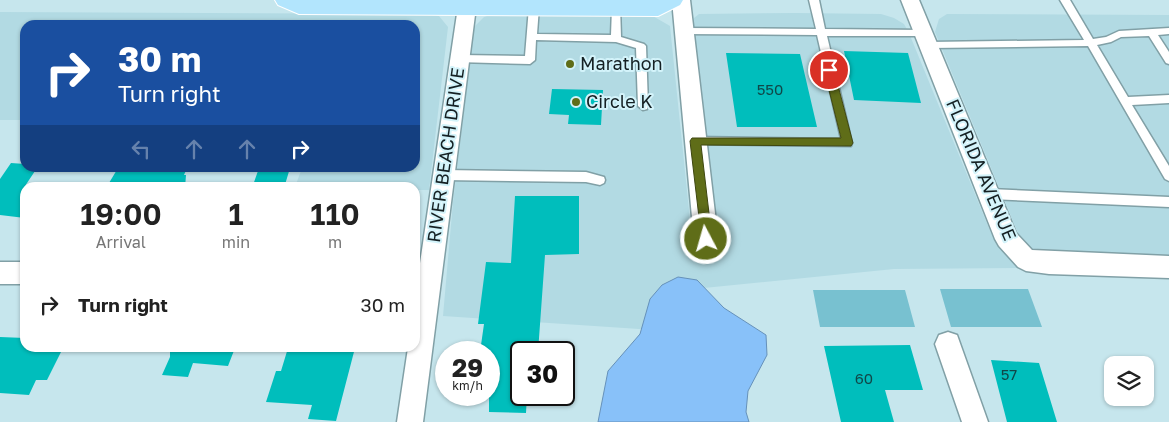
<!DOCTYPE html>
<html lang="en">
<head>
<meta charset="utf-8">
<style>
  :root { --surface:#fff; --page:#f2f2f2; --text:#222; --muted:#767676 }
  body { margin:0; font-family:"Golos Text",sans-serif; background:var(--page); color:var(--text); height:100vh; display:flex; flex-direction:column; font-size:19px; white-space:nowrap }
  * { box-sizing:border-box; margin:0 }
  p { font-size:16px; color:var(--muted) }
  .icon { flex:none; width:28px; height:28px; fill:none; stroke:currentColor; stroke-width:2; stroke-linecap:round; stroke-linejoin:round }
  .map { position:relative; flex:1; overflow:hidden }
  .side { position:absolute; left:20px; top:182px; width:400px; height:170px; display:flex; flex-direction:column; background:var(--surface); border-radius:15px; box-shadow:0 1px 4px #0004 }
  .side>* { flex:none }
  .guide { position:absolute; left:20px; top:20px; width:400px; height:152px; border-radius:15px; box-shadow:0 1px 4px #0004; background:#1a4fa0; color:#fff; overflow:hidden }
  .fabs { position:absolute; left:1104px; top:356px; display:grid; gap:10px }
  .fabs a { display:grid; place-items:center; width:50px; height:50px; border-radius:10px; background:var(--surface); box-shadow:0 1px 4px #0004; font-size:25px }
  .speed { position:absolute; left:435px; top:341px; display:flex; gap:10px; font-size:25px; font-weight:700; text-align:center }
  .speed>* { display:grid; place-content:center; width:65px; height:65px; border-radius:50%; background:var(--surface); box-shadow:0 1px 4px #0004; line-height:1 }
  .speed small { font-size:12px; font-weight:400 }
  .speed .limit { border:2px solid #111; border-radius:8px; background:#fff; color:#111 }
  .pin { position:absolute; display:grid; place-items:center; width:42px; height:42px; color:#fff; margin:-21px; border:2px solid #fff; border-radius:50%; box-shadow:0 1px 5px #0007 }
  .me { position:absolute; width:55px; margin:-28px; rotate:354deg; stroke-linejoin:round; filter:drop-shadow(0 0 4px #0008) }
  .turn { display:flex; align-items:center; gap:18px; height:105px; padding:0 15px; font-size:22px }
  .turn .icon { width:65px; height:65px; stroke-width:2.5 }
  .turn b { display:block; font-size:35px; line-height:42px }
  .lanes { display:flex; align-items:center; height:48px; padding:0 15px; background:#0003; justify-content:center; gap:25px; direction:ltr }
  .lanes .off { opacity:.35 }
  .eta { display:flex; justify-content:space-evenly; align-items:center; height:85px; text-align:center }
  .eta b { font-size:30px; font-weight:600; line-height:35px }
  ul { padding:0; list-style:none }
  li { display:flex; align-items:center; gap:15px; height:75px; padding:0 15px }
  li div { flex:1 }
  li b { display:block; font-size:19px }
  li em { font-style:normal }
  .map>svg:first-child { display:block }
  .built { fill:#b2dae3 }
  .green { fill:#78c1d0 }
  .water { fill:#88c1f9; stroke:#6691b9 }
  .building { fill:#00bebc }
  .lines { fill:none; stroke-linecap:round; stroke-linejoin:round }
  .lane-casing { stroke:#81a0a6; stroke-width:3 }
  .street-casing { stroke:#81a0a6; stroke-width:3 }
  .primary-casing { stroke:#fff; stroke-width:2 }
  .lane { fill:#fff; fill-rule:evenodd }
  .street { fill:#fff; fill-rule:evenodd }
  .primary { fill:#b2e5fd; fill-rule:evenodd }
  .route { fill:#5f6d18; stroke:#3e4710 }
  .poi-dot { fill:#5f6d18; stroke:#d3f3fa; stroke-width:2 }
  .labels { text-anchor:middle; stroke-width:4; stroke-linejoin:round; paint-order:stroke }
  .number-label { font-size:15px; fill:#104849 }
  .poi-label { font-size:18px; fill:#152023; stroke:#d3f3fa; text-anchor:start }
  .street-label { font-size:18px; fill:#152023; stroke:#d3f3fa }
</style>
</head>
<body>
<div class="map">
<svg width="1169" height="422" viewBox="0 0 1169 422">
  <rect width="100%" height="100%" fill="#c6e6ed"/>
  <path class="built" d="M0,12L431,14L439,16L448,27L429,190H415V188L295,187L302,168H415V25H25V120H0Z
    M496,13L651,15L670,26L693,249L720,251L690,28L694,18L699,14L796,13L881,14L894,18L904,24L909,33L993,238L1015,264L1024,268L894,269L694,289L699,333L443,316L453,202L474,27L484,17Z
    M947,14L1169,15V255L1032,250L1020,238L935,32L939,19Z"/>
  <path class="green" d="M940,289H1028L1042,327H951Z
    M813,290H905L915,327H820Z"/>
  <path class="water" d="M678,277L697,280L724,308L766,335L767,355L748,391L746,412L749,422H598L608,371L640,334L650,299L662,285Z"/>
  <path class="building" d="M844,51L908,53L921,103L854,100Z
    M726,53L800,54L817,127H737Z
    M552,89L603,90L601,125L568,124L569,115L549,114Z
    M11,163L25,164V168H37L25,186V218L0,215V179Z
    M118,168L153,171L155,168H187L184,175H186L185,188H106Z
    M259,168H290L284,188H252Z
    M515,196H579V254L545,255L538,352H521V395H527L526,413L489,412V352H480L484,324H478L486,262L511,263Z
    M0,337L25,338V348H63L47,380H36L29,395L0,393Z
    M910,345L923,390H885L894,422H841L824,346Z
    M170,348H235L228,366L193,363L188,377L162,375L170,357Z
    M288,348H355L336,421L308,419L312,405L266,402L276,371H281Z
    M991,360L1039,363L1057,422H1007Z"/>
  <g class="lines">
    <g class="lane-casing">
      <path id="lane" d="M809,0H819L825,29L924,30L929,33L924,36H827L852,143L851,146L691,144L690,141L695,137L841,139L817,35L684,34L679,31L684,28L816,29Z
        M1060,0H1070L1093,39L1106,37L1119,31L1169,28V34L1158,35L1169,52V64L1166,63L1149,36L1121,37L1111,42L1097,45L1128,97L1169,95V103L1132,105L1169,166V181L1165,179L1088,46L929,48L924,45L929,42L1084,40Z
        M534,4L539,7L537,34L611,35L612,8L614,6H620L621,37L644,44L646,46L648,106L647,109L643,110L638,106L636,48L616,42L536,40L535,60L530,64L457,62L455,59L457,56L460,55L525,56L529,7Z
        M444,170L586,172L604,177L605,180L604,183L600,185L586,182L444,180L440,178L439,175L440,172Z
        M990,189L1169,197V207L990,199L986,197L984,194L986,191Z"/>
    </g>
    <g class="street-casing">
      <path id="street" d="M672,0H690L718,239L714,246L706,249L698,246L694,239Z
        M901,0H919L1016,233L1032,250L1169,256V278L1049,274L1026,271L1018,267L999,246L995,239Z
        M467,1L473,3L476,7L423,422H397L408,348H415V297L458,7L461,3Z
        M0,262H25V284H0Z
        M948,332L957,335L988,422H962L935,344L939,335Z"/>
    </g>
    <g class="primary-casing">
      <path id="primary" d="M275,0H683L680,5L658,16L299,14L278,5Z"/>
    </g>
    <use href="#lane" class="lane"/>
    <use href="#street" class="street"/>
    <use href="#primary" class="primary"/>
  </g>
  <path class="route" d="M829,66L834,70L853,143L851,146L701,145L712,239L710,243L706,245L702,243L690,141L692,138H841L824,70Z"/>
  <g class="poi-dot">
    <circle cx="570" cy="64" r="5"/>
    <circle cx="576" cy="102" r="5"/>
  </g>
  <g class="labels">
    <g class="number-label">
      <text x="770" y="95">550</text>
      <text x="1009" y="380">57</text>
      <text x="864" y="384">60</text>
    </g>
    <g class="poi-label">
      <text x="580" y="70">Marathon</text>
      <text x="586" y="108">Circle K</text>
    </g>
    <g class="street-label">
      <text transform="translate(446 155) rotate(-82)" y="6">RIVER BEACH DRIVE</text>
      <text transform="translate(981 170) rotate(67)" y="6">FLORIDA AVENUE</text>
    </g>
  </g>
</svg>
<div class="fabs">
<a><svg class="icon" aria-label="layers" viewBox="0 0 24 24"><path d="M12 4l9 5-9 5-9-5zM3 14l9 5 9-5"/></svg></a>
</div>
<div class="speed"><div>29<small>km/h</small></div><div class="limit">30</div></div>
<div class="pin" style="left:829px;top:70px;background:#d93025"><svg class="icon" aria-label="arrive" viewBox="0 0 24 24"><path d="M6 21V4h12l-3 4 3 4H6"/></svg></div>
<svg class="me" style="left:706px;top:239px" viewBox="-20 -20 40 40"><circle r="17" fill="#5f6d18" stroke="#fff" stroke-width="3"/><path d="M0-11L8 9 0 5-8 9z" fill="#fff"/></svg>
<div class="guide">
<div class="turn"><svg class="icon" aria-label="right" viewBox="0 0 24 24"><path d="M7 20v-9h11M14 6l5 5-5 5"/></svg><div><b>30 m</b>Turn right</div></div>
<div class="lanes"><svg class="icon off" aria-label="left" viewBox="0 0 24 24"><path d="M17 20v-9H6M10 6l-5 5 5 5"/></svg><svg class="icon off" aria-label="ahead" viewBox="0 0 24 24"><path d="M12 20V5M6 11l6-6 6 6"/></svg><svg class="icon off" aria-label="ahead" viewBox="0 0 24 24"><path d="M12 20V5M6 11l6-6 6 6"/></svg><svg class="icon" aria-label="right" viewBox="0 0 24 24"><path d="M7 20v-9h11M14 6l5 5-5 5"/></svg></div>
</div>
<section class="side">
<div class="eta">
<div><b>19:00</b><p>Arrival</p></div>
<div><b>1</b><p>min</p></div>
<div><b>110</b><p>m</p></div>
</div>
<ul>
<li><svg class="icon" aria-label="right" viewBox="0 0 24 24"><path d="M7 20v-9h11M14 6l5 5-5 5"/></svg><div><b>Turn right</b></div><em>30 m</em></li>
</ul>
</section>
</div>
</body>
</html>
